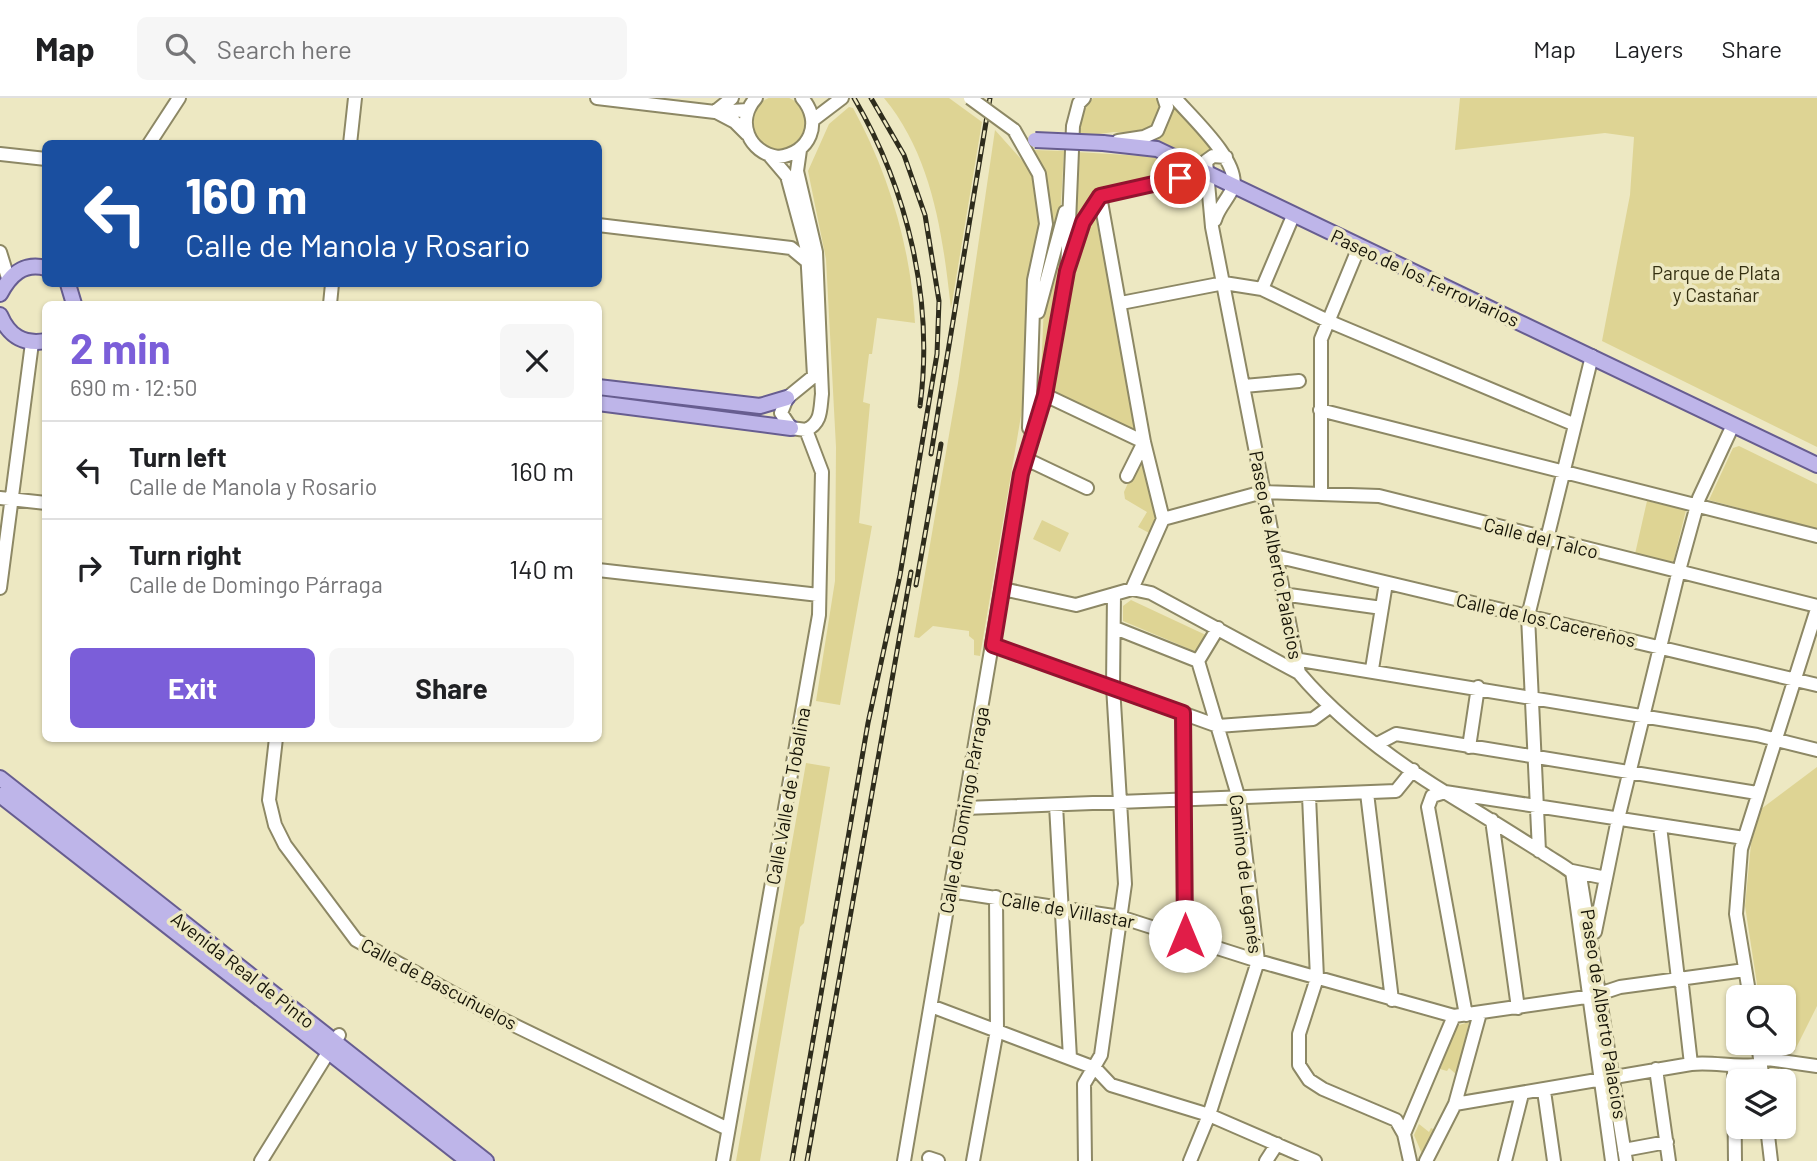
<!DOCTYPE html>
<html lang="en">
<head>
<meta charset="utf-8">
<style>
  :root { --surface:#fff; --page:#f6f6f6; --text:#202124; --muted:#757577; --line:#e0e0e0; --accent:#7b5ed9 }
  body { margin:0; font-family:Barlow,sans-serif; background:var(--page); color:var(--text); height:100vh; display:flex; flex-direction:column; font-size:26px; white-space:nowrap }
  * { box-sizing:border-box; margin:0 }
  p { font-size:23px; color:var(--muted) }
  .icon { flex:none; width:38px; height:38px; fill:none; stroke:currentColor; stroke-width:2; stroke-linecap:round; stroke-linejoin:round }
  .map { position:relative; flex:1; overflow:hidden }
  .drawer { position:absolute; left:42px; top:203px; width:560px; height:441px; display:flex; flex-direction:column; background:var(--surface); border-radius:10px; box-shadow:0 2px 5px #0004 }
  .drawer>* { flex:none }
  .hud { position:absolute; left:42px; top:42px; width:560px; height:147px; border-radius:10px; box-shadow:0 2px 5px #0004; background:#1a4fa0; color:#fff; overflow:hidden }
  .fabs { position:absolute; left:1726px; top:887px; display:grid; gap:14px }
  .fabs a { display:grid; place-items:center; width:70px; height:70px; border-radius:10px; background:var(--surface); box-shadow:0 2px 5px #0004; font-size:35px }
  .pin { position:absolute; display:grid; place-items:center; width:60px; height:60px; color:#fff; margin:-30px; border:4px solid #fff; border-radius:50%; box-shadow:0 2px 7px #0007 }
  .me { position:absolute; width:77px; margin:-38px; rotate:0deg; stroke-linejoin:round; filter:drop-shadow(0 0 5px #0008) }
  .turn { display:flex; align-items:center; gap:24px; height:147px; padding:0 28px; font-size:32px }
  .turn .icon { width:91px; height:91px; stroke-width:2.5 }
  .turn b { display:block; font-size:49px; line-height:60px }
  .round { display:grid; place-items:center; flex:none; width:74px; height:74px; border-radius:10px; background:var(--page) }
  .headline { display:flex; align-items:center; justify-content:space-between; height:119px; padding:0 28px }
  h1 { font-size:42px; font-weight:700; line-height:52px; color:var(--accent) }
  .action { display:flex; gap:14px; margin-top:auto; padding:14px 28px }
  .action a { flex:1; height:80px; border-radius:10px; background:var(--accent); color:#fff; font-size:28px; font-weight:700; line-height:80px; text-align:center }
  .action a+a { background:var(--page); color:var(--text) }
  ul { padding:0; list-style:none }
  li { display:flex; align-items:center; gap:21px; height:98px; padding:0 28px; border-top:2px solid var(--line) }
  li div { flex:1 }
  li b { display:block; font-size:26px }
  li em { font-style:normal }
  header { display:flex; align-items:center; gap:42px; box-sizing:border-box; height:98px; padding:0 35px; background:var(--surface); border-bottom:2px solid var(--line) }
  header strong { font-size:33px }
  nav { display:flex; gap:38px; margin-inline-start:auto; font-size:24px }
  .search { width:490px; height:63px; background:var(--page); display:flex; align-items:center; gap:18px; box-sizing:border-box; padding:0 24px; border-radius:10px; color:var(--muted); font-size:26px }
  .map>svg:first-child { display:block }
  .green { fill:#ded494 }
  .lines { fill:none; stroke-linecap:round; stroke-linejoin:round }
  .minor-casing { stroke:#8d8865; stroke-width:16 }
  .major-casing { stroke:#675d90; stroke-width:18 }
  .minor { stroke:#fff; stroke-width:12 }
  .major { stroke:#beb5e9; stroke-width:14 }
  .rail-casing { stroke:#2e2c1c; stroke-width:5 }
  .rail { stroke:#ede8c2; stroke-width:2.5; stroke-dasharray:8; stroke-linecap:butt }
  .minor-bridge-casing { stroke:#8d8865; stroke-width:16; stroke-linecap:butt }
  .major-bridge-casing { stroke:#675d90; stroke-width:18; stroke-linecap:butt }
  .minor-bridge { stroke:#fff; stroke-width:12 }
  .major-bridge { stroke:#beb5e9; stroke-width:14 }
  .route-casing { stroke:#92132f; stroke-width:18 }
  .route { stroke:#e11d48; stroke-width:12 }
  .labels { text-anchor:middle; stroke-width:7; stroke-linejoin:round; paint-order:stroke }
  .park-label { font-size:19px; fill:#353012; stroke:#ede8c2 }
  .street-label { font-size:19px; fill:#161407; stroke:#ede8c2 }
</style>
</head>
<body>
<header>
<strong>Map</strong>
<div class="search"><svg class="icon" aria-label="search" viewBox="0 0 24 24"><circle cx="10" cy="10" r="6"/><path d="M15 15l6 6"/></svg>Search here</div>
<nav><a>Map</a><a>Layers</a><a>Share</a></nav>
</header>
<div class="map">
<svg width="1817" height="1063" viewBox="0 0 1817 1063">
  <rect width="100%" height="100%" fill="#ede8c2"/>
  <path class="green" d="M752 25a27 27 0 1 1 54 0a27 27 0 1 1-54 0Z
    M884,0H949L982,24L951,211C943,139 933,59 884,0Z
    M1093,0H1159L1162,14L1158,25L1139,36L1114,34L1077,39L1080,18Z
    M1460,0H1817V349L1602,243L1630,97L1634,39L1605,35L1455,52Z
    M1171,3L1209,48L1210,51L1195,62L1150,43L1165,29Z
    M849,9L853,10C889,76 911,150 915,225L877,220L872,256H869L863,304L870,306L859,425L872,428L840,607L816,603L835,483L836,349L826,161L808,73L829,26Z
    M995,32L1030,71L1036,86L1040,118L1027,187L1022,312L980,558L974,557V542L969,538V533L933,528L919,540L914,539L958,285Z
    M1034,52L1064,53L1060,122L1036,202C1044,151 1059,101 1034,52Z
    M1077,54L1159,59L1191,76L1106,92L1077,127Z
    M1095,116L1139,336L1051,294C1059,245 1065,152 1095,116Z
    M1068,129L1043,276H1041L1044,206Z
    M1739,348L1817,386V431L1709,402L1733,350Z
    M1141,356L1157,425L1151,436L1138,429L1147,414L1125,401L1124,394Z
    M1647,403L1686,412L1673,465L1635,456Z
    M1042,422L1069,435L1060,454L1033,441Z
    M1131,502L1208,538L1199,555L1123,523V508Z
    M806,665L830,669L804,825L800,829L760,1063H736Z
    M1817,669V908L1794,954L1768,950L1767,945H1783V900L1759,899L1745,808L1751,746L1761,711Z
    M1469,924L1457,977L1449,970L1447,973L1440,971L1456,928Z
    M1419,1026L1429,1034L1431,1030L1435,1032L1422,1056L1414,1037Z"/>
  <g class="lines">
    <g class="minor-casing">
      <path id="minor" d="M597,0L715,14L748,12
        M756,0C735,23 749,55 778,59C810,56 823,24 802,0
        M1175,0C1191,19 1240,63 1233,89C1229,100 1218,110 1215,122
        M716,13L732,0
        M716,14L735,24L747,36
        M813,22L842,0
        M1014,32L1039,76L1046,126L1034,182L1029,330
        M1118,43L1144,39L1157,33L1167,9L1164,0
        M149,46L179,0
        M350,46L355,0
        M0,56L46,61
        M770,58L787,78L807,152L814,278L787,300L781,315L791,330L806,332C822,325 820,311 822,296L816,154L797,73L800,52
        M1226,59L1213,58L1206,63L1212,129L1299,575C1343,627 1402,669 1461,704C1489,721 1516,738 1543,755C1556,764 1572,771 1581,784L1626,1063
        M1100,98L1144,344L1163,421
        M598,127L791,150L809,165
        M1074,152L1083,124L1100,98L1204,75
        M0,154L8,180
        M1262,191L1293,118
        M1121,205L1224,185L1262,191L1328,223L1573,326
        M330,206L332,186
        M1038,214L1065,114
        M1244,288L1299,283
        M1045,297L1144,344L1127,378
        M1320,312L1817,438
        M1026,361L1087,390
        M1321,396V241L1359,149
        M0,400L46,405
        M1275,458L1817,587
        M598,472L819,497
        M0,490L32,245
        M1003,491L1076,507L1132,491L1151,495L1299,575
        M1132,491L1163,421L1263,394L1379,398L1817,508
        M1282,496L1382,510
        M1115,530L1198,563
        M993,547L1218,628L1313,621L1328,610
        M1294,561L1757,637L1817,652
        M1372,571L1386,485
        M1183,615L1185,838
        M276,640L269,702L275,727L285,747L356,842L489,915L728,1031
        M1377,646L1396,636L1757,695
        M1469,649L1478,589
        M1367,695L1392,902
        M1309,698L1317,880L1299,936V967L1309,982L1323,991L1396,1022L1404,1036
        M1056,707L1070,960
        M965,710L1396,693L1413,672
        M1492,722L1518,910
        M1660,728L1678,881L1682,887L1691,966
        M1539,753L1528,518L1592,258
        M1606,780L1572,773L1612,1063
        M950,793L1120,819L1258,863L1454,918L1593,898L1620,889L1745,872
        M1595,834L1618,721L1677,480L1699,400L1733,327
        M1750,900L1736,816L1741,751L1817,511
        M931,908L1095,970L1111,987L1209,1017L1315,1063
        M1466,917L1428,709L1432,698L1445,694L1744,740
        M1758,945L1763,984
        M1760,960L1817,968
        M1734,969L1735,1063
        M1656,971L1669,1063
        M1544,993L1554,1063
        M1455,1006L1691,966C1715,963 1737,971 1761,966
        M1767,1029L1771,1063
        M1624,1052L1667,1044
        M929,1060L938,1063
        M261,1063L339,937
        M723,1063L819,517L822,374L806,332
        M904,1063L1021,376L1045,297L1067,173L1073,28L1079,5L1084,0
        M973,1063L997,932L996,799
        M1085,1063L1084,986L1101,957L1125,786L1113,588L1114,496
        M1190,1063L1209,1017L1258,863L1239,701L1198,563L1218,530
        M1266,1063L1277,1046
        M1410,1063L1404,1036L1454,918
        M1426,1063L1455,1006L1480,915
        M1505,1063L1522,996"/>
    </g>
    <g class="major-casing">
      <path id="major" d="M1103,45L1157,51L1817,367
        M68,186L74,206
        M0,196C10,177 23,164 46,170
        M0,217C9,238 23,247 46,243
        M598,289L760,308L787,300
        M598,305L791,330
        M0,680L486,1063
        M0,697L468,1063"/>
    </g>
    <use href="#minor" class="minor"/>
    <use href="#major" class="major"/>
    <g class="rail-casing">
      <path id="rail" d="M854,0C908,92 934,203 920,308
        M931,356L990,0
        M916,487L941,346
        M792,1063L868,625L900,477L937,256L939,203L925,117L904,57L871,0
        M807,1063L911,474"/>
    </g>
    <use href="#rail" class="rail"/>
    <g class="minor-bridge-casing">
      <path id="minor-bridge" d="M970,0L1014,32"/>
    </g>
    <g class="major-bridge-casing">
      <path id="major-bridge" d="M1035,42L1103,45"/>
    </g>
    <use href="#minor-bridge" class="minor-bridge"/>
    <use href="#major-bridge" class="major-bridge"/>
  </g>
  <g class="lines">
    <g class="route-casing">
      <path id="route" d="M1180,80L1100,98L1083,124L1067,173L1045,297L1021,376L993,547L1183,615L1185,838"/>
    </g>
    <use href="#route" class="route"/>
  </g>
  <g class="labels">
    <g class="park-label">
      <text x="1716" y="182">Parque de Plata<tspan x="1716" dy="22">y Castañar</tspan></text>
    </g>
    <g class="street-label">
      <text transform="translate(1425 180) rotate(25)" y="7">Paseo de los Ferroviarios</text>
      <text transform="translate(1541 440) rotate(14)" y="7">Calle del Talco</text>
      <text transform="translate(1276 457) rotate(79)" y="7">Paseo de Alberto Palacios</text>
      <text transform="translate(1546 522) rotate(13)" y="7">Calle de los Cacereños</text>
      <text transform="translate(788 698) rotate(-80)" y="7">Calle Valle de Tobalina</text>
      <text transform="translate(964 712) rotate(-80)" y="7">Calle de Domingo Párraga</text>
      <text transform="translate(1246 776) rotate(83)" y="7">Camino de Leganés</text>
      <text transform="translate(1068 812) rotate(10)" y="7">Calle de Villastar</text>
      <text transform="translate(243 872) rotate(38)" y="7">Avenida Real de Pinto</text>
      <text transform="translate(439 886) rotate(28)" y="7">Calle de Bascuñuelos</text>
      <text transform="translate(1604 916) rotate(81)" y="7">Paseo de Alberto Palacios</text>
    </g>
  </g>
</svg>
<div class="fabs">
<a><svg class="icon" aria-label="search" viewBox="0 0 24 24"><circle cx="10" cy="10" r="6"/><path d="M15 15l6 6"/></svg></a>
<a><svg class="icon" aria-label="layers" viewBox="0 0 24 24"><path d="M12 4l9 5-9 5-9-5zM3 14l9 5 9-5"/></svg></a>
</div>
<div class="pin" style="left:1180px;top:80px;background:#d93025"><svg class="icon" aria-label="arrive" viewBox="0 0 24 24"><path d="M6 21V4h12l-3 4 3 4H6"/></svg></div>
<svg class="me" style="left:1185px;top:838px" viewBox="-20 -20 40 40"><circle r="19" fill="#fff"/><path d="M0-13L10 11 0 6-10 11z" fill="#e11d48"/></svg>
<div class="hud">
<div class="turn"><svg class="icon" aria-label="left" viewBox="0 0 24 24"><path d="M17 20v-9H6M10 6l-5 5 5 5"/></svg><div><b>160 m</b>Calle de Manola y Rosario</div></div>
</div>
<section class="drawer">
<div class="headline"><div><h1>2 min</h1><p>690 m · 12:50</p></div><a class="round"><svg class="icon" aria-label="close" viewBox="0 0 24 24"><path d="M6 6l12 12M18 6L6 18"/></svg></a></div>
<ul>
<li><svg class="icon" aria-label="left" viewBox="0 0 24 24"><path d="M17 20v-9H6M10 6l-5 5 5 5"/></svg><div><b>Turn left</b><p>Calle de Manola y Rosario</p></div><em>160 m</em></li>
<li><svg class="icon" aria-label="right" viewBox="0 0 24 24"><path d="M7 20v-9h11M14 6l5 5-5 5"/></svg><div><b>Turn right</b><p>Calle de Domingo Párraga</p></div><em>140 m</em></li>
</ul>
<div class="action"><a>Exit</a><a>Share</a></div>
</section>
</div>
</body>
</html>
